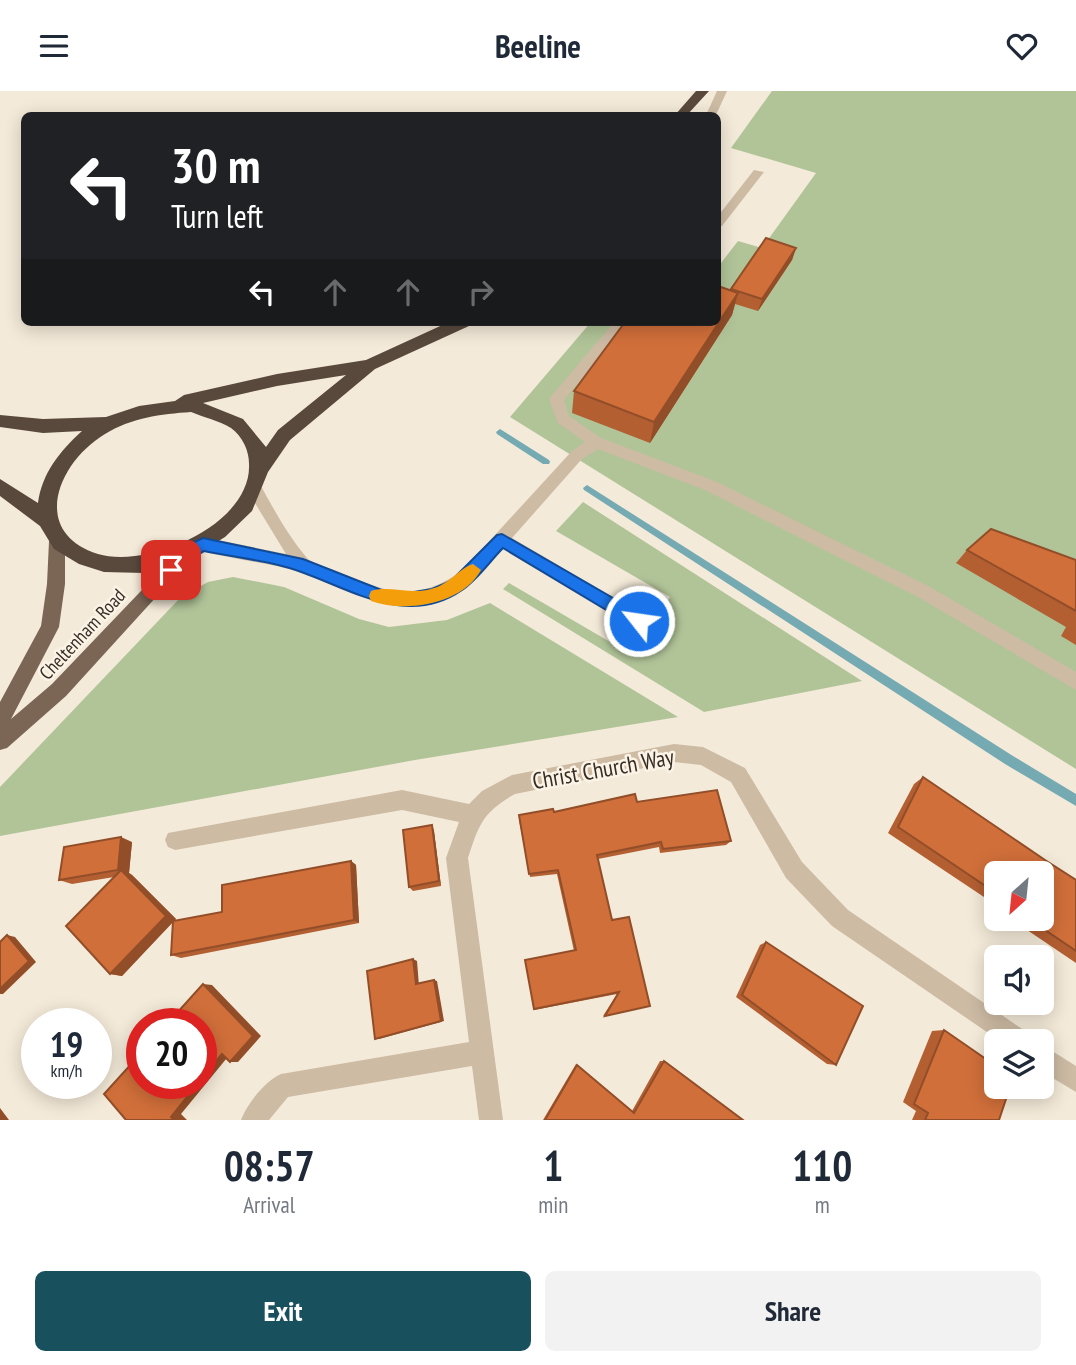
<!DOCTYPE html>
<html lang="en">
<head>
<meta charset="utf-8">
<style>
  :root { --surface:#fff; --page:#f2f2f3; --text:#1f2937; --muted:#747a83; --accent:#18515d }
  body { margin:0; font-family:"PT Sans Narrow",sans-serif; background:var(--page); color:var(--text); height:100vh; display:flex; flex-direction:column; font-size:26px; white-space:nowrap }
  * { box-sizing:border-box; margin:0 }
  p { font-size:23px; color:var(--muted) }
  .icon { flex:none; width:38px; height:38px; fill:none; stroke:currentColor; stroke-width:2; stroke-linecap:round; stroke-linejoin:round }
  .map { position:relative; height:1029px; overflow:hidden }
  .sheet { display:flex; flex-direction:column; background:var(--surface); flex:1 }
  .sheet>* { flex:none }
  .banner { position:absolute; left:21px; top:21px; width:700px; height:214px; border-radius:10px; box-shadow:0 4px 18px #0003; background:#202124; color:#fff; overflow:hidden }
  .needle { width:46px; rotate:207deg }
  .fabs { position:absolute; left:984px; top:770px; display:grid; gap:14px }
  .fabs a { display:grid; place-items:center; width:70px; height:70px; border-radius:10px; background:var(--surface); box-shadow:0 4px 18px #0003; font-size:35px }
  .speed { position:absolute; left:21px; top:917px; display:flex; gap:14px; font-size:35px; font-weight:700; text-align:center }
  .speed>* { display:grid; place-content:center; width:91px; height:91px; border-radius:50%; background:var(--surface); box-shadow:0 4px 18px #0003; line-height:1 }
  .speed small { font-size:18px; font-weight:400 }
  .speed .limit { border:10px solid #d22; background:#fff; color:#111 }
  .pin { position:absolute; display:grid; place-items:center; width:60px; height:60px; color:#fff; margin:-30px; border-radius:14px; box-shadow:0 4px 10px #0006 }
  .me { position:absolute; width:77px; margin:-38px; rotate:300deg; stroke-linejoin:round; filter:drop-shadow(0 0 5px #0008) }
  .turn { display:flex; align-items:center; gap:24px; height:147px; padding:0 35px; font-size:32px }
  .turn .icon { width:91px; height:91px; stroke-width:2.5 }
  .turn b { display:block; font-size:49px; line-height:60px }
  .lanes { display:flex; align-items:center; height:66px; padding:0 35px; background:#0003; justify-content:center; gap:35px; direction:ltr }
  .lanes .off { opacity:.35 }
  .eta { display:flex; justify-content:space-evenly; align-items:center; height:119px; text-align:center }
  .eta b { font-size:42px; font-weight:700; line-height:49px }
  .primary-button { display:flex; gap:14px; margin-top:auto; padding:14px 35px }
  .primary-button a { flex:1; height:80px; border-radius:10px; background:var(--accent); color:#fff; font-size:28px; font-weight:700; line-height:80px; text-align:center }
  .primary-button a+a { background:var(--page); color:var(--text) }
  header { display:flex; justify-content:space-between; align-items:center; height:91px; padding:0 35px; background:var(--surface); font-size:32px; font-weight:700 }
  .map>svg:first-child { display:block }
  .green { fill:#b1c498 }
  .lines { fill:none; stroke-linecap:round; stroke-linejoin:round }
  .stream { fill:#76aab3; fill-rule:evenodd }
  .minor { fill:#cdbba4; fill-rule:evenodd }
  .major { fill:#7b6656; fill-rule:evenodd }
  .highway { fill:#59493d; fill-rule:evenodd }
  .wall { fill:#b45f32 }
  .shaded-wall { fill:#924e29 }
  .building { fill:#d16f3a; stroke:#924e29; stroke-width:2 }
  .route { fill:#1a73e8; stroke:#114b97; stroke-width:2 }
  .slow { fill:#f59e0b }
  .labels { text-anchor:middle; stroke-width:5; stroke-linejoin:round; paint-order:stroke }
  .street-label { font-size:19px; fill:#382e26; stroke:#fbf4e6 }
  .near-street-label { font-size:23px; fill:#382e26; stroke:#fbf4e6 }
</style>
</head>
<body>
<header><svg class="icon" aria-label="menu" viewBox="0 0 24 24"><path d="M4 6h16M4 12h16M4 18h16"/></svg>Beeline<svg class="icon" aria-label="heart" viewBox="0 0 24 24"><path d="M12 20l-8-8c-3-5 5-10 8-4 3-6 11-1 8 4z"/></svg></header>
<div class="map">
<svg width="1076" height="1029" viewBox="0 0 1076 1029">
  <rect width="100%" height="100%" fill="#f4ead9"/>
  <path class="green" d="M772,0H1076V678L510,326L591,231H718V176L738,150L762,157L816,82L731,57Z
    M583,411L862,590L704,621L503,498L509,492L629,562L670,506L556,440Z
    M233,486L284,496L359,528L389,536L447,529L490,512L678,626L415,669L0,745V696L181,506L208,491Z"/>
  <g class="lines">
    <path class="stream" d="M500,338L549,369L550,371L549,373H543L497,343L496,341Z
      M587,394L1013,665L1076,703V715L1005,673L584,399L583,397Z"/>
    <path class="minor" d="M717,0H727L716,24H706Z
      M754,79L764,81L722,135H718V125Z
      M614,231H628L564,309L569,325L601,347L717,391L930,496L1076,581V599L918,506L705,399L598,358L581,369L512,447L645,525L648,530L645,535L639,538L503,458C493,468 485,481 474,490C416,541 362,502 303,482C268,471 231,469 197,458L195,453L197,448L203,446L286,463L247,399L255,393L261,395C274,419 289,446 307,467C313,474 327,476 336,480C388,501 412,514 462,480L571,361L585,351L558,332L549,308Z
      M674,653L703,656L745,677L802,771L848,819L1028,942L1032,950H1000L832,835L786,787L731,691L701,674L674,671L515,703C483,721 479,733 468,767L503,1029H479L472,975L288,1006L269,1029H241C247,1013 265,990 281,983L469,951L446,767L459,731L402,719L175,759L168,756L165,749L168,742L402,699L469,713L482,700L512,684Z
      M1041,953L1076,975V1001L1041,980Z"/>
    <path class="major" d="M57,443L63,445L65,450V493L59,536L11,628L52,593L184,455H196L198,460L66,605L7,657L0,659V611L41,535L47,493L49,450L51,445Z"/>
    <path class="highway" d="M696,0H709L687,24H675Z
      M449,231H471L469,235L375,278L290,349L268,381L252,420L225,446L191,467L144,482L104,481L79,473L54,458L40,435L0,405V388L38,412C42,382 60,360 82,340L43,342L0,336V324L43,328L106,326L139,315L175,310L184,304L277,283L366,269ZM346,284L278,339L266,356L243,328L203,312L277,295ZM191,321C203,326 220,330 231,337C243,346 249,360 249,373C252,433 149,478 98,463C29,441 58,371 105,343C131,327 161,323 191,321Z"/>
  </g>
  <path class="wall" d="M796,157L792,169L758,220L735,213L732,224L650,352L572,322L574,300Z
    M967,459L1076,469V554L1061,545L1066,536L956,472Z
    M923,686L1045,769L1076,789V872L1011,828H1041L996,782V814L888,742L914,693Z
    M637,711L731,750L726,754L660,762L659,756L598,768L612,829L650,915L603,925L617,903L534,919L525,869L574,860L557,783L530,786L519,729L554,721Z
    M432,734L434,740L441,795L413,800L409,796Z
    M132,751L129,782L132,784L176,828L173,830L222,821L351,770L356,774L359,832L181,867L171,864L173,830L122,885L110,883L114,786L72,793L59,789Z
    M766,851L836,974L827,973L736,906L760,854Z
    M944,939L999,1029H912L916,1020L903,1011L932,940Z
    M660,970H664L743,1029H543L576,973L632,1020Z"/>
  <path class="shaded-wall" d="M796,157L792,169L758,220L762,208Z
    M738,202L732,224L650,352L654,331Z
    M432,734L434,740L441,795L439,790Z
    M121,746L132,751L129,782L132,784L176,828L122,885L110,883L123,781L118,779Z
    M351,770L356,774L359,832L354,829Z
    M7,844L15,846L36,871L3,903H0V898Z
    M413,868L417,870L419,895L416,893Z
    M434,889L437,890L444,930L379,948H375Z
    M203,893L212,894L261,945L238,971H230Z
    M231,962L181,1023L187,1029H174L171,1026L198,992H201V988L222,963Z
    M0,1017L9,1029H0Z"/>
  <path class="building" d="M766,147L796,157L762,208L731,198Z
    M718,195L738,202L654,331L574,300L625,231H718Z
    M991,438L1076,469V520L967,459Z
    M923,686L1045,769L1076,789V860L1029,828H1041V782H996V802L898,736Z
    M717,699L731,750L663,758L661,751L597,764L612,829L629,826L650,915L605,925L619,901L534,918L525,869L576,859L558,779L529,783L519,724L553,718L554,721L635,703L637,711Z
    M432,734L439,790L409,796L403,739Z
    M121,746L118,779L59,789L64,756Z
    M351,770L354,829L171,864L173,830L222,821V794Z
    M121,779L166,825L110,883L66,835Z
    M7,844L29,870L0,898V851Z
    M766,851L863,915L836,974L742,904Z
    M413,868L416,893L434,889L441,930L375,948L367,880Z
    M203,893L253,945L230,971L222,963L201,988V933H167Z
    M944,939L996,975V996H1010L999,1029H925L928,1022L914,1013Z
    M142,961V992H198L171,1026L174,1029H126L104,1003Z
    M664,970L743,1029H545L577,974L634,1022Z"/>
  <path class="route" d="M502,443L644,525L647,530L644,535H633L503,457C490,470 477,489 462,499C409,536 354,500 304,482C273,470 237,467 204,460C192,466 184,481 171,485L164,479L184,456L203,447L303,468L384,500L408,502L432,498L451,490L497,444Z"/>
  <path class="slow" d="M473,473L481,479C462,514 405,522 371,510L369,505L371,500C388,494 411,504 431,498C449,494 458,478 473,473Z"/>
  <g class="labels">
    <g class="street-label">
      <text transform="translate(82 543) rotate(-47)" y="7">Cheltenham Road</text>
    </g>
    <g class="near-street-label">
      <text transform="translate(603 678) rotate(-10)" y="8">Christ Church Way</text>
    </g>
  </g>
</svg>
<div class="fabs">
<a><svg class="needle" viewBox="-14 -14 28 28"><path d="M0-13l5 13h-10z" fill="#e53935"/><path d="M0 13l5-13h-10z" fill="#747a83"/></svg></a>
<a><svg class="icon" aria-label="sound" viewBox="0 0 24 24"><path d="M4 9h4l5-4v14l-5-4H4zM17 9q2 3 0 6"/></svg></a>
<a><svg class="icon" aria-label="layers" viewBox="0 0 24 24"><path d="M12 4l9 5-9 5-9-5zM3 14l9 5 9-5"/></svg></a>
</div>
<div class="speed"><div>19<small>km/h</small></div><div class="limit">20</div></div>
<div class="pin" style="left:171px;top:479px;background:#d93025"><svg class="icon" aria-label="arrive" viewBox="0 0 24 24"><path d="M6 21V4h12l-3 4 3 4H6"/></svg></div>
<svg class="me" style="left:639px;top:530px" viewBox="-20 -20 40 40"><circle r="17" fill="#1a73e8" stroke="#fff" stroke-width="3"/><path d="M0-11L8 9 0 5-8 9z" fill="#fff"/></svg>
<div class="banner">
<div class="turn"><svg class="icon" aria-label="left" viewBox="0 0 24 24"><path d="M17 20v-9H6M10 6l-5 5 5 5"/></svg><div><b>30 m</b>Turn left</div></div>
<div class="lanes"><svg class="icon" aria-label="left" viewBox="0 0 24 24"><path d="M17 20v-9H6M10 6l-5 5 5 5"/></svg><svg class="icon off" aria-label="ahead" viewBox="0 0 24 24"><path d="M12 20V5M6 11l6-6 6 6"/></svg><svg class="icon off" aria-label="ahead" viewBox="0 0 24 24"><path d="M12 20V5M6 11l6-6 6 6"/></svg><svg class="icon off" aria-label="right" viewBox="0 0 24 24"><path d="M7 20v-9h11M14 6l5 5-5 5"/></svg></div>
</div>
</div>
<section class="sheet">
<div class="eta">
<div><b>08:57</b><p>Arrival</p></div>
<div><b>1</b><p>min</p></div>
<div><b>110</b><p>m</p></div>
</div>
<div class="primary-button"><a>Exit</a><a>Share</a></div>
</section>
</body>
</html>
